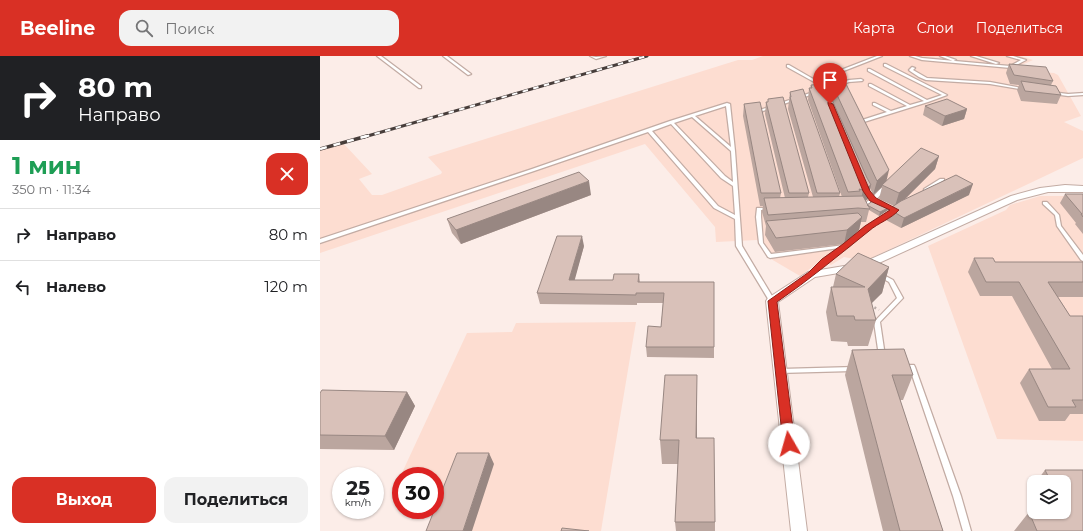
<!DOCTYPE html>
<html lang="ru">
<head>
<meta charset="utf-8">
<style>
  :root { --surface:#fff; --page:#f2f2f2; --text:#202124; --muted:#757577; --line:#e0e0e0; --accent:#d93025 }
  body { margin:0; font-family:Montserrat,sans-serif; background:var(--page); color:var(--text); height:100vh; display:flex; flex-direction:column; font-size:15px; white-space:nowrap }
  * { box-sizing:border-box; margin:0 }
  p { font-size:13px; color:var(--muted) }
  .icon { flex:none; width:22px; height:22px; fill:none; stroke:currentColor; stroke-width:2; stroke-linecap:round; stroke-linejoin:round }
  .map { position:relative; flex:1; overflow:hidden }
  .sheet { display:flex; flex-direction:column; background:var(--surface); width:320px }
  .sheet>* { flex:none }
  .guide { background:#202124; color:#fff; overflow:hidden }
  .tools { position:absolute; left:707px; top:419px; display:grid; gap:8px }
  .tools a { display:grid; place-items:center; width:44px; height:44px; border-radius:8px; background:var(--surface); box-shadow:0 1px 3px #0004; font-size:20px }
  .speed { position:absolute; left:12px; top:411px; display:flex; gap:8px; font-size:20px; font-weight:700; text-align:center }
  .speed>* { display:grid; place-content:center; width:52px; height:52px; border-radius:50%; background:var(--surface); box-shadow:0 1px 3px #0004; line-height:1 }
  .speed small { font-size:10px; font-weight:400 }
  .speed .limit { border:6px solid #d22; background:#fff; color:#111 }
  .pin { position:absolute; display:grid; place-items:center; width:34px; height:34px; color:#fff; margin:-41px -17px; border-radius:50% 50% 50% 0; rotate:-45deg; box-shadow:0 0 4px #0007 }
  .pin .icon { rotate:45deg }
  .me { position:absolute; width:44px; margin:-22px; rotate:353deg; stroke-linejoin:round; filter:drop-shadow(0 0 3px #0008) }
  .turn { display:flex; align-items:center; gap:14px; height:84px; padding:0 12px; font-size:18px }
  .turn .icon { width:52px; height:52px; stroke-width:2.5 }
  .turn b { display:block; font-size:28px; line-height:34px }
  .round { display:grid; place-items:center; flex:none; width:42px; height:42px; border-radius:12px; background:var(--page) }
  .summary { display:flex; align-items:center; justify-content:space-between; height:68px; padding:0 12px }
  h1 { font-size:24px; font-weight:700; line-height:30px; color:#1e9e55 }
  .action { display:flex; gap:8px; margin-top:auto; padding:8px 12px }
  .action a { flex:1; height:46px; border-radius:12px; background:var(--accent); color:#fff; font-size:16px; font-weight:700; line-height:46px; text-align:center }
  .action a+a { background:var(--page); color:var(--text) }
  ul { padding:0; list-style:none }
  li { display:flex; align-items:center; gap:12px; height:52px; padding:0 12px; border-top:1px solid var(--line) }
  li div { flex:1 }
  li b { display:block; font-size:15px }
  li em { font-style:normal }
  header { display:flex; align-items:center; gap:24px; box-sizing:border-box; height:56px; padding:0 20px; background:var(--accent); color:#fff }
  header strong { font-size:19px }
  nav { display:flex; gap:22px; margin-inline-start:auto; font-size:14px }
  .search { width:280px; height:36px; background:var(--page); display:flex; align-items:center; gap:10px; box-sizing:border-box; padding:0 14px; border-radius:12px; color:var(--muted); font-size:15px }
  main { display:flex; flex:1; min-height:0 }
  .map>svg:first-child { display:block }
  .built { fill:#fdddd1 }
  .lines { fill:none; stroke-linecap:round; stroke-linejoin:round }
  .service-casing { stroke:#c3aca4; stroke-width:2.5 }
  .minor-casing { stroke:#c3aca4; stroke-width:2 }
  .path { stroke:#baada9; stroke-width:2.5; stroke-dasharray:2 3; stroke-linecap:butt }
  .service { fill:#fff; fill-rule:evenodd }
  .minor { fill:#fff; fill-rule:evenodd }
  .rail-far1-casing { stroke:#473d3a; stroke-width:3 }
  .rail-casing { stroke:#473d3a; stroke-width:3.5 }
  .rail-far1 { stroke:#fefefe; stroke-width:2; stroke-dasharray:5.5; stroke-linecap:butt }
  .rail { stroke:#fefefe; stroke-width:2.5; stroke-dasharray:7; stroke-linecap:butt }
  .wall { fill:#bba69f; fill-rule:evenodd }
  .shaded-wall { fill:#988782 }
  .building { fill:#d9c1b9; stroke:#988782 }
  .route { fill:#d93025; stroke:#8d1f18 }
</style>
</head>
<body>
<header>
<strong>Beeline</strong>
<div class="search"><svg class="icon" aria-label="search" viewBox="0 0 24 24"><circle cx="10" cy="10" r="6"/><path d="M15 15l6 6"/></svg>Поиск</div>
<nav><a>Карта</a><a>Слои</a><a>Поделиться</a></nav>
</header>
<main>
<section class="sheet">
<div class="guide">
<div class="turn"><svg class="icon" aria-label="right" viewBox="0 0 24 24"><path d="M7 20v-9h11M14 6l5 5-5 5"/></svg><div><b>80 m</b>Направо</div></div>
</div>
<div class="summary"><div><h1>1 мин</h1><p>350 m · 11:34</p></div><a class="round" style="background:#d93025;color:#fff"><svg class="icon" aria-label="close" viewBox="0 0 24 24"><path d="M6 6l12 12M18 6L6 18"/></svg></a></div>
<ul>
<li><svg class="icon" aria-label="right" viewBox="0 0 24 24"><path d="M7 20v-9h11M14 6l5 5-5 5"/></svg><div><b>Направо</b></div><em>80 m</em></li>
<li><svg class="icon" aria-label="left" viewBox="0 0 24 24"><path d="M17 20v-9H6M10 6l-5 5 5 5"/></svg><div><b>Налево</b></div><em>120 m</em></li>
</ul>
<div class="action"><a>Выход</a><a>Поделиться</a></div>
</section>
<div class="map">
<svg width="763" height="475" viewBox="0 0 763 475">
  <rect width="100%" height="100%" fill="#fcede8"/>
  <path class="built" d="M443,0H700L713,4L697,11L699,14L734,17L738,19L761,60L744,66L763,75V102L545,205L524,201L511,209L502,204L480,220L451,203L437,184L396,186L395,171L325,88L0,197V94L23,87L52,118L39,123L52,139H62L121,118L122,116L108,101L418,4H432Z
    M720,140H763V385L677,383L608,190L686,154L690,149Z
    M316,266L281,475H117L133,432L115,431V420H81V434H74L147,277L192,276L196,267Z"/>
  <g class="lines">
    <g class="service-casing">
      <path id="service" d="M57,0H61L101,30V32H99Z
        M123,0H127L151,18L148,19Z
        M270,0L276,1L286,0L276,3Z
        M557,0H562L498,25L508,31L529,24L541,23L543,24L542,25L529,26L437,57L434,56L505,32L467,11V9H469L495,24Z
        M590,0H595L602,2L690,10L701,4L687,0H693L706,4L691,12L602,4Z
        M620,0H625L636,4L633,5Z
        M651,0H656L679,7L676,8Z
        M564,8H566L627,39L608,46L544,66H542V64L567,56L553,49V47H555L571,55L587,50L549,30V28H551L590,49L604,45L548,15V13H550L607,44L622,39L564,10Z
        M592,11L595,12L593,14L607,22L670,26L707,33L705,34L670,28L606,24L599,21L590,15L589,14Z
        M732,36L748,38L763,37V39L748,40L733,38H732Z
        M407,47L410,48L415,95L422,190L455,245L454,246H450L416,190L415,163L394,152L328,76L214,115L0,187V183L212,113L350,65ZM406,50L411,91L375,60ZM372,61L411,95L413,126L405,120L354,67ZM351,68L401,122L413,130L415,159L398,150L332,75Z
        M620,123H624V124L608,135H604V133Z
        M563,130H567V131C560,139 551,152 539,152V150L550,144Z
        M723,146H727L739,159L741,170L763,199V205L761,204L737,170L735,159L723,148Z
        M437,152H449L451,153L449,154H441V161L443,187L451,198L525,189L545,171L570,155H572L574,156L549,173L528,191L507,206L494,219L492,220L489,218L503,204L519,192L450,202L448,201L439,187L436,161Z
        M560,217L573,224L583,242L560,266L565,300L564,302H560L559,300L554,266L577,242L569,226L558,220L557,219L558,218Z
        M581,309H594L595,311L641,440L651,475H643L633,440L590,313H581L580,311Z
        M533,311H535L536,313L535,315H533L460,317H458L457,315L458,313H460Z"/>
    </g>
    <g class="minor-casing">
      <path id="minor" d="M745,129L763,130V136H728L697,144L548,212L495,221L458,246L487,475H471L446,245L448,242L488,216L542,207L691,140L720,132Z"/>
    </g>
    <path class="path" d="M550,249L559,254"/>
    <use href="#service" class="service"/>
    <use href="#minor" class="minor"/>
    <g class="rail-far1-casing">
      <path id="rail-far1" d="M44,81L327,0"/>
    </g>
    <g class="rail-casing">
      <path id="rail" d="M0,93L47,80"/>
    </g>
    <use href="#rail-far1" class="rail-far1"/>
    <use href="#rail" class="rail"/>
  </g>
  <path class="wall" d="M689,8L733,25L731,29L741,39L737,48L701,45L697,34L699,29L690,28L686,17Z
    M512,24L566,125L619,100L615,113L584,144L649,139L581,172L566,164L568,154L559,160L549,154L546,166H541L539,174L524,188L455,196L445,179L446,170L442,156L443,150H440L423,60L424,48L461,137L460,142H465L445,58L446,46H448V43L489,137L488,141H493L468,53L470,36L520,137L519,141H522L488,44L489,32H490L491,29L510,39ZM562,131L559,143L574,150L569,153L548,149L545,145L548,143L550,132L553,139Z
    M605,50L647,53L644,63L622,70L603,59Z
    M745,138H763V178L755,168L756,167L740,147Z
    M271,139L141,188L132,177L127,163Z
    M264,190L254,224H293L319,218L320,226H394V302L327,301L326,291L341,271L343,247H317V249L220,248L217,237Z
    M654,202L675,206H763V241H738L750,260H763V358H750L745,365H719L700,327L709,313H732L692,240H660L648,216Z
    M569,211L562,237L551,247L556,264L548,290H528L527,286L511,285L506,256L511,231H513L516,218Z
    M532,294L593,319L583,344H580L623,475H563L525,319Z
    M87,336L95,350L74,394L0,393V337Z
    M377,344V382L395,466V475H356L355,466L358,408H342L340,384Z
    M725,414H763V475H694L709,456H744V426H716Z
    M714,429V454L707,438Z"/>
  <path class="shaded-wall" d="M647,53L644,63L622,70L625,60Z
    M619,100L615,113L582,146L575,150L579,137Z
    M569,114L566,127L562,129V131L553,139L557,125Z
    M269,125L271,139L141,188L136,174Z
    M653,128L649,139L581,172L584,162Z
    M551,129L548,143L540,148L543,134Z
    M570,151L568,154L559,160L560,156Z
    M542,161L539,174L524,188L527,174Z
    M262,180L264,190L252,234L249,224Z
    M569,211L562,237L541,258L548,233Z
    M377,319V406L376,382Z
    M87,336L95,350L74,394L65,380Z
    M169,397L174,408L152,475H143Z"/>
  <path class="building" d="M689,8L726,11L733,25L694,19Z
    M512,24L525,26L569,114L557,125L512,28H514Z
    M701,25L736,30L741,39L705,35Z
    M505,28L547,122L551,129L543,134L539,133L540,135L528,136L489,32H492L491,29Z
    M483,33L520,137H497L470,41H471L470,36Z
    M463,41L489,137H469L446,46H448V43Z
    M627,43L647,53L625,60L605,50Z
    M440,46L461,137H441L424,48Z
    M601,92L619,100L585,132L579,137L562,129Z
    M259,116L269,125L136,174L127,163Z
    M636,119L653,128L584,162L569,153L581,145Z
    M745,138H763V161L761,158H762Z
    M543,140L550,153L538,152L448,159L444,142Z
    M554,144L570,151L560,156L547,149Z
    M538,157L542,161L527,174L456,182L446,165Z
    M237,180H262L249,224H293L294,218H319L318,226H394V291H326L328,270L341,271L344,237H316V239L217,237Z
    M538,197L569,211L548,233L556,264H535L534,260H517L511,231H545L516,218Z
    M654,202H673L675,206H763V226H728L750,260H763V344H752L756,351H728L709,313H750L699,226H666Z
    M584,293L593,319H572L623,475H580L532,294Z
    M345,319H377L376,382H394L395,466H355L359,384H340Z
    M2,334L87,336L65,380L0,379V337Z
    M137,397H169L143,475H106Z
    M725,414H763V475H717L709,456H746L744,453V426H731Z
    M242,472L269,475H241Z"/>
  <path class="route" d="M508,46L513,48L550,135L556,142L579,154C571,163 558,167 549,175C519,199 489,224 457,246L475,388L473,391L469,393L465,391L463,388L448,245L489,216L502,203L523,188L545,170L570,154L550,145L543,135L508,48Z"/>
</svg>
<div class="tools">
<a><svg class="icon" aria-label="layers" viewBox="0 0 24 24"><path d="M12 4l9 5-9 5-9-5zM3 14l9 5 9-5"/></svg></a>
</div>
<div class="speed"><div>25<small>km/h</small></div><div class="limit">30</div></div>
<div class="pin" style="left:510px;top:48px;background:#d93025"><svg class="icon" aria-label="arrive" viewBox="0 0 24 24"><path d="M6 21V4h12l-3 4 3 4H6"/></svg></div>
<svg class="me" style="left:469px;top:388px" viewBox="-20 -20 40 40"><circle r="19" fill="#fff"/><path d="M0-13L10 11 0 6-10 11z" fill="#d93025"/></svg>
</div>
</main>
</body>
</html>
